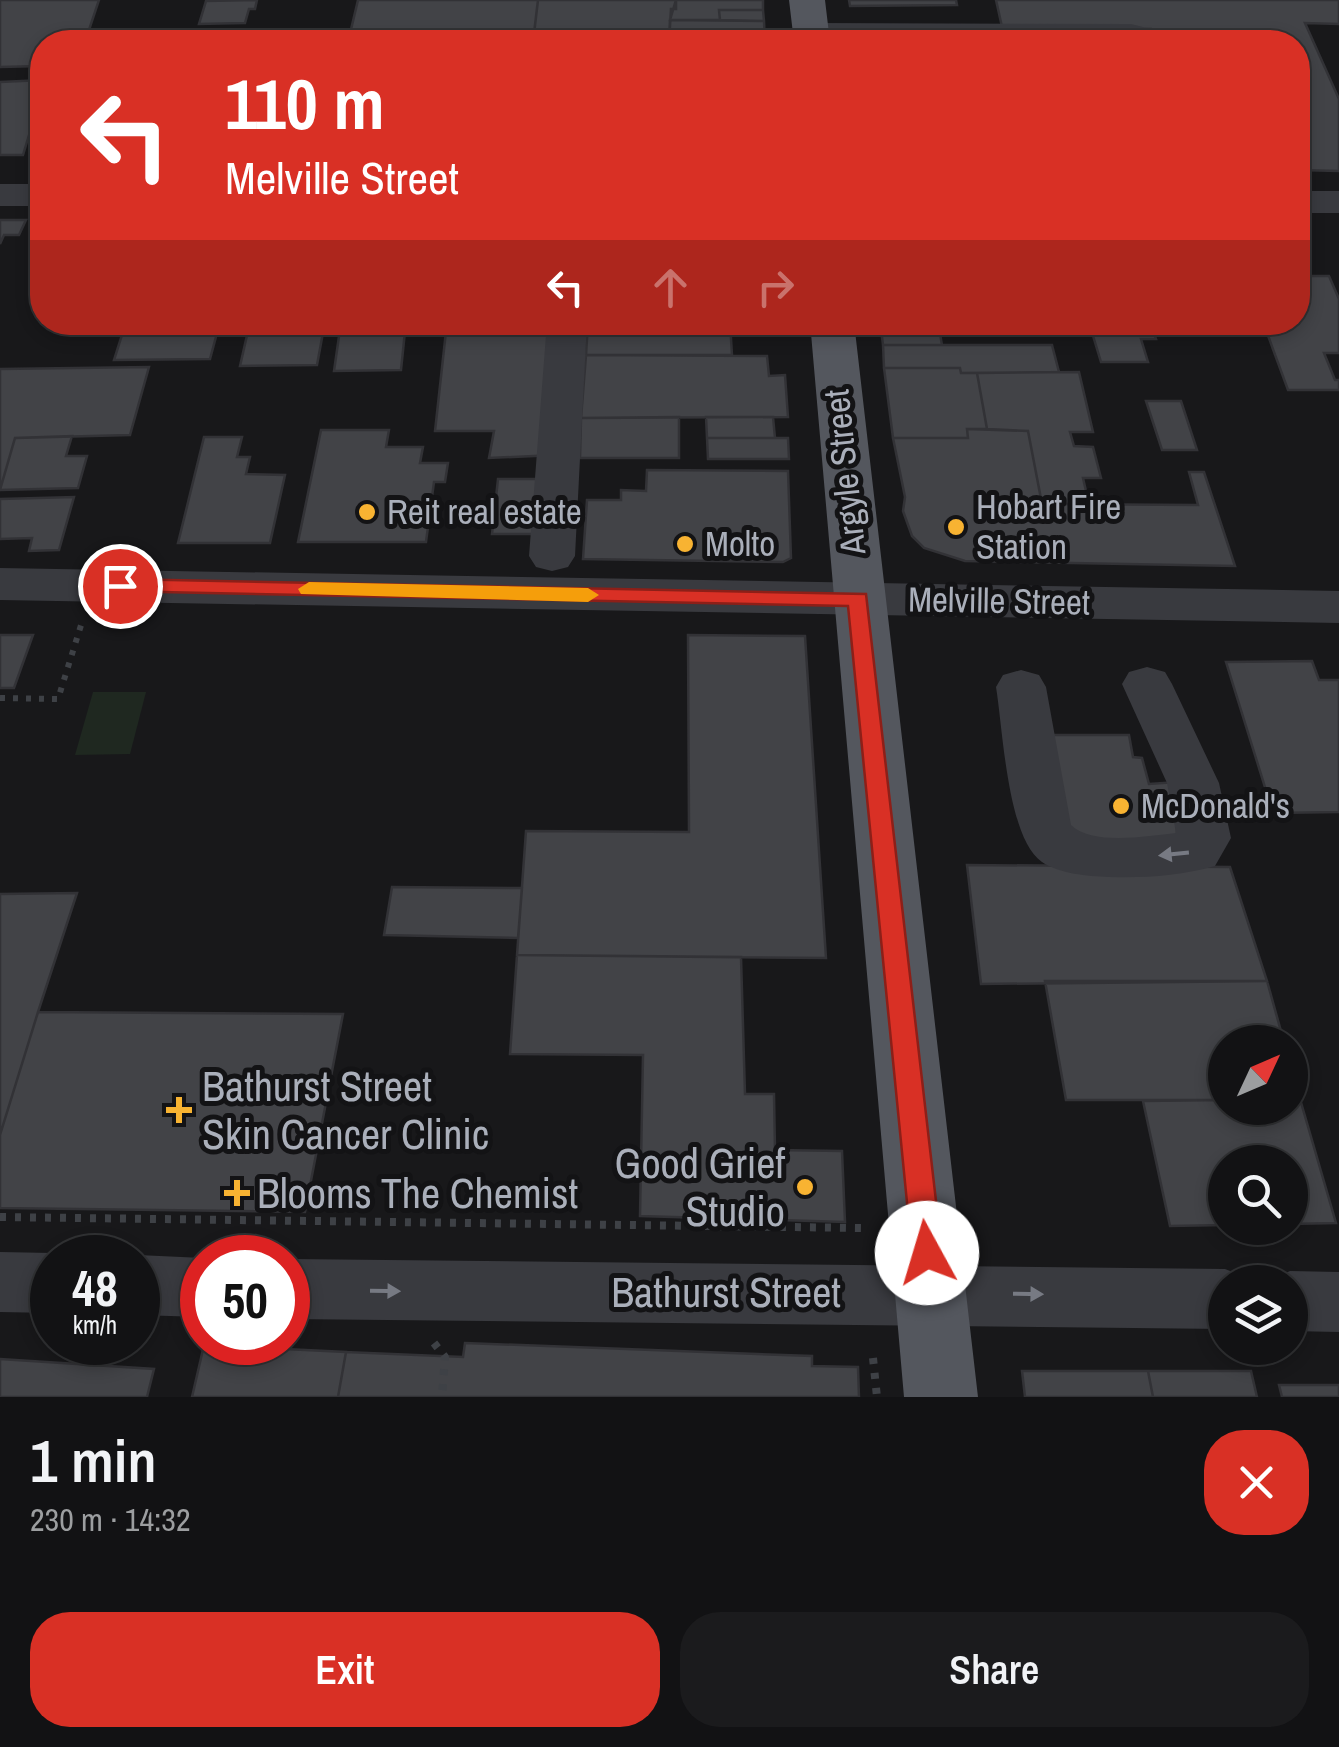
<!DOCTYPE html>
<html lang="en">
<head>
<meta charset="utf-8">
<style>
  :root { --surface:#121214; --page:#1b1b1d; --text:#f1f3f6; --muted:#9c9ea0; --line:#313234; --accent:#d93025 }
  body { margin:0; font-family:"Archivo Narrow",sans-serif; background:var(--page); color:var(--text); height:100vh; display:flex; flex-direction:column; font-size:38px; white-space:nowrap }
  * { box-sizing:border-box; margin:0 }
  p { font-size:32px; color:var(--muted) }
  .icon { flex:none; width:55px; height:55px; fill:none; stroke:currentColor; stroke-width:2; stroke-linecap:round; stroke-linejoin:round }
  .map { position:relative; height:1397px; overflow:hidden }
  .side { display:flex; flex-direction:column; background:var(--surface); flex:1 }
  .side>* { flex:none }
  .hud { position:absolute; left:30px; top:30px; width:1280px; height:305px; border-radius:40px; box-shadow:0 5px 15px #0003,0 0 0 2px var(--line); background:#d93025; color:#fff; overflow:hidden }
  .needle { width:65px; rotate:46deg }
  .buttons { position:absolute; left:1208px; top:1025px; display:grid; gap:20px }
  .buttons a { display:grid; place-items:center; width:100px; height:100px; border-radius:50%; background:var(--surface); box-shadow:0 5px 15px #0003,0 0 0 2px var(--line); font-size:50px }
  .speed { position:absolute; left:30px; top:1235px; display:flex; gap:20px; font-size:50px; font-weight:700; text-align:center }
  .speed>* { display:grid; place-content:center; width:130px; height:130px; border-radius:50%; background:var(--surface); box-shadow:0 5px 15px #0003,0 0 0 2px var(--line); line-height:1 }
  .speed small { font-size:25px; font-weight:400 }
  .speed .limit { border:15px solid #d22; background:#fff; color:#111 }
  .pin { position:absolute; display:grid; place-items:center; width:85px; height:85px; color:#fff; margin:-42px; border:5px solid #fff; border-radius:50%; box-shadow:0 2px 10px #0007 }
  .me { position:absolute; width:110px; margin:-55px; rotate:354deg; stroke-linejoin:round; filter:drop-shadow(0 0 8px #0008) }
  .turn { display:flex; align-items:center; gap:35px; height:210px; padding:0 30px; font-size:45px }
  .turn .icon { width:130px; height:130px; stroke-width:2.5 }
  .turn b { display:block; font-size:70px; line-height:85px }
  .lanes { display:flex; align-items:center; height:95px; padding:0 30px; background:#0003; justify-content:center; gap:50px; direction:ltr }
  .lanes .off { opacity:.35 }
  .round { display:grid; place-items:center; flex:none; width:105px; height:105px; border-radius:40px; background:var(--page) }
  .headline { display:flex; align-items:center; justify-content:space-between; height:170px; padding:0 30px }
  h1 { font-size:60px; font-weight:600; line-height:75px }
  .primary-button { display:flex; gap:20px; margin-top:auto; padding:20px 30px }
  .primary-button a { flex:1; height:115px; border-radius:40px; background:var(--accent); color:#fff; font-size:40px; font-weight:600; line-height:115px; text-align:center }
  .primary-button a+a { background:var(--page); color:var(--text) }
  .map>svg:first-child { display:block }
  .green { fill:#1f2820 }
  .building { fill:#424347; stroke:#323236; stroke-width:2.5 }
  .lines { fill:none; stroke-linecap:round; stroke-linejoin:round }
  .path-far1 { stroke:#3e4146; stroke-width:6; stroke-dasharray:5 8; stroke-linecap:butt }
  .path { stroke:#3e4146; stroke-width:8; stroke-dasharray:6 9; stroke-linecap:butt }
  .minor { fill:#393a3f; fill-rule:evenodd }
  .major { fill:#54575e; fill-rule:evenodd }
  .oneway { fill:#777a83 }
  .route { fill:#d93025; stroke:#8d1f18; stroke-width:2.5 }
  .slow { fill:#f59e0b }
  .poi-dot { fill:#f8b332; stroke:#131315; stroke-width:4 }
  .labels { text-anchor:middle; stroke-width:10; stroke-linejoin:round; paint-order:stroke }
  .street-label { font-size:35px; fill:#aaafba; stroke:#131315 }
  .poi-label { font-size:35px; fill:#aaafba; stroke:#131315; text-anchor:start }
  .near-poi-label { font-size:42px; fill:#aaafba; stroke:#131315; text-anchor:start }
  .near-street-label { font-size:42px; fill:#aaafba; stroke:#131315 }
</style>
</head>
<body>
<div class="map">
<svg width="1339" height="1397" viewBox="0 0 1339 1397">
  <rect width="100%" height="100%" fill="#18181a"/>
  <path class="green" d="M93,692H146L130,754L75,755Z"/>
  <path class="building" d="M0,0H99L85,42H42V66L0,67Z
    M257,0L255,9H249L245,23L199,24L206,1Z
    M358,0H538L533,42H348Z
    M538,0H676V9H671L669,42H533Z
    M676,0H763V10H719L720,20H670Z
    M849,0H956L957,5L850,6Z
    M996,0H1339V24L1305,23L1339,99V171L1298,170V42H1155L1151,29L1002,27Z
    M719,10H763L764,21L720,20Z
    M670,20L764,21L765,42H669Z
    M42,80V92L23,155H0V82Z
    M0,220H26L19,235H4L0,244Z
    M1298,276H1329L1339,299V353H1324L1335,380H1339V390H1288L1263,322H1298Z
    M126,322H220L210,359L114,360Z
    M250,322H325L317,365L240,366Z
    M341,322H406L401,370L334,371Z
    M447,322H560L555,455L489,458L494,431H435Z
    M588,322H730L732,355H586Z
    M880,322H938L942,345H883Z
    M1055,322H1150L1156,339H1141L1148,362H1101L1090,326H1056Z
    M883,345H1052L1059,372L961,373L960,368H884Z
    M586,355L767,356L769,376L785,375L788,417L581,418Z
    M149,367L130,435L15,438L0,490V369Z
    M884,368H960L961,373H977L987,429H967L968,438H893Z
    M1079,372L1093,432H1070L1074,446L1093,447L1101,478H1083L1089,504H1042L1028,431L987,429L977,373Z
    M1146,401H1181L1197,450H1162Z
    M679,417V458H580L581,418Z
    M706,417H773L775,438H707Z
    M967,429L1028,431L1042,504L1198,505L1189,472H1204L1235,566L965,561L924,548L912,536L903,511L905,497L893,438H968Z
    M321,430H389L386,447H423L420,463H448L445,482H434L426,542H298Z
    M72,436L66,456H87L78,488L0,490L15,438Z
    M204,437H242L237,457H250L246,474L285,475L270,543H178Z
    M707,438H788L789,459H708Z
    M647,470L788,471L791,558L783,562L583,559L587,500H621V490L646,491Z
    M498,479H553L549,534H492Z
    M74,497L59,550L29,551L32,538L0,539V499Z
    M0,635H33L14,688H0Z
    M688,635L805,636L826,958L517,955L526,831L689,832Z
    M1312,661L1319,680H1339V812L1273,813L1226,662Z
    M1044,735H1129L1133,757L1142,758L1149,784L1177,782V842L1085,843L1061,828Z
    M967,865L1230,867L1267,981L981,984Z
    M392,887L522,888L518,938L384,935Z
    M77,893L38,1012L0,1135V894Z
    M517,955L741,957L745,1094H774L775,1150L842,1151L845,1222L640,1216L643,1055L510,1054Z
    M1045,981H1267L1284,1042H1225V1100H1066Z
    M38,1012L343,1014L305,1212L0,1208V1135Z
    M1290,1099H1300L1336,1223L1290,1224V1162H1225V1225L1170,1226L1143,1101L1225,1100V1108H1290Z
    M465,1343L812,1356V1366L858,1367L859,1397H338L346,1352L463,1357Z
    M204,1345L346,1352L338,1397H192Z
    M0,1359L154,1369L147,1397H0Z
    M1022,1371H1148L1153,1397H1025Z
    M1148,1371H1251L1257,1397H1153Z
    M1279,1385H1339V1397H1282Z"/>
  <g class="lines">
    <path class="path-far1" d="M0,698L58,699L82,622"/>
    <path class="path" d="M0,1217L864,1228
      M434,1343L445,1357L442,1397
      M873,1358L877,1397"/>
    <path class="minor" d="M811,23L1131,24L1143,27L1148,34L1137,42L799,40L794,33L799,26Z
      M0,184H42V206H0Z
      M1298,191H1339V213H1298Z
      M547,322H587L575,556L568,567L552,571L536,567L529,556Z
      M0,568L1339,591V623L0,600Z
      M1147,667L1165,672L1172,684L1219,783L1231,838L1215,866C1180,876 1145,878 1109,877C1087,876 1060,874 1042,862C1007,838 1003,729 996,687L1003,675L1021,670L1039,675L1046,687L1071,825C1092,846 1148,836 1176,833L1167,783L1122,684L1129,672Z
      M0,1252L52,1253L63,1258H52V1313L0,1312Z
      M138,1255L203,1258L202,1317L138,1315V1258H132Z
      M288,1259L1225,1269L1248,1278L1250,1282H1225V1329L288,1319Z
      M1290,1271L1339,1272V1332L1290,1331V1282H1266Z"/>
    <path class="major" d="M789,0H825L830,42H794Z
      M810,322H854L978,1397H904Z"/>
  </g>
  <defs><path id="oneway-solid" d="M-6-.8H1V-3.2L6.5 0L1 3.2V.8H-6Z" transform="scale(2.5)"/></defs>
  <g class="oneway">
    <use href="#oneway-solid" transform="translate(1174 854) rotate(174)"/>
    <use href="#oneway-solid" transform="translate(385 1291) rotate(1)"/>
    <use href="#oneway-solid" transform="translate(1028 1294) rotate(1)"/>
  </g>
  <path class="route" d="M120,579L866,594L942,1253L937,1263L927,1266L917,1263L912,1253L848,606L113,591L110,586Z"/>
  <path class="slow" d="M309,582L588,588L599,595L588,602L301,594L298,589Z"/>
  <g class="poi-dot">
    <circle cx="367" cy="512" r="10"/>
    <circle cx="956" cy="527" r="10"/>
    <circle cx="685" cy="544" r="10"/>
    <circle cx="1121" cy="806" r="10"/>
    <path d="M174 1095h10v10h10v10h-10v10h-10v-10h-10v-10h10z"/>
    <circle cx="805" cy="1187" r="10"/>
    <path d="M232 1178h10v10h10v10h-10v10h-10v-10h-10v-10h10z"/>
  </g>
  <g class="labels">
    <g class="street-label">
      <text transform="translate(845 472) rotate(-96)" y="12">Argyle Street</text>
      <text transform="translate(999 601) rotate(1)" y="12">Melville Street</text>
    </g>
    <g class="poi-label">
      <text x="976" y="519">Hobart Fire<tspan x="976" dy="40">Station</tspan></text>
      <text x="387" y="524">Reit real estate</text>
      <text x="705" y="556">Molto</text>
      <text x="1141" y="818">McDonald's</text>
    </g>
    <g class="near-poi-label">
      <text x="202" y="1101">Bathurst Street<tspan x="202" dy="48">Skin Cancer Clinic</tspan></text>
      <text x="785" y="1178" text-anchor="end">Good Grief<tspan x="785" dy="48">Studio</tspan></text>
      <text x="257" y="1208">Blooms The Chemist</text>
    </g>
    <g class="near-street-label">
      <text x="726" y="1307">Bathurst Street</text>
    </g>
  </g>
</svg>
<div class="buttons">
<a><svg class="needle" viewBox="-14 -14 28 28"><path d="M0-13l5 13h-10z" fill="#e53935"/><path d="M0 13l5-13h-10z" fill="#9c9ea0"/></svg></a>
<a><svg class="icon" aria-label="search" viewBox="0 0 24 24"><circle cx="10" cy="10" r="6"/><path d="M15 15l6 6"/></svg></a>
<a><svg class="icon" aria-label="layers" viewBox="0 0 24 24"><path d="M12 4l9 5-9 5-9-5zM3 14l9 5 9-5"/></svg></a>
</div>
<div class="speed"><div>48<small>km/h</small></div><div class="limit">50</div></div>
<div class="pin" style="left:120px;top:586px;background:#d93025"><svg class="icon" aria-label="arrive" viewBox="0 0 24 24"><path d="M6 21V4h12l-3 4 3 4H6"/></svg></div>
<svg class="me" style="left:927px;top:1253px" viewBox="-20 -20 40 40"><circle r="19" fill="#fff"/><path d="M0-13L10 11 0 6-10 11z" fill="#d93025"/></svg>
<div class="hud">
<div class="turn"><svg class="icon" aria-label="left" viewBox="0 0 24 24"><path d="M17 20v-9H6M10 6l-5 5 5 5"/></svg><div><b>110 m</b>Melville Street</div></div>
<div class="lanes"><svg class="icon" aria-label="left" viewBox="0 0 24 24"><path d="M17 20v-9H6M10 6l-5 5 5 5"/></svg><svg class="icon off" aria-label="ahead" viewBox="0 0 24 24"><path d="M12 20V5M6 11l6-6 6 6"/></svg><svg class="icon off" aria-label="right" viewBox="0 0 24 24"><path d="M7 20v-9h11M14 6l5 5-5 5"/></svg></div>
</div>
</div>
<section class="side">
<div class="headline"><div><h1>1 min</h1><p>230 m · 14:32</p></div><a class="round" style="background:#d93025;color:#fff"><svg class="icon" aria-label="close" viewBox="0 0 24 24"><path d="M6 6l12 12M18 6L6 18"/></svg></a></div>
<div class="primary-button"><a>Exit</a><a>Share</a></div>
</section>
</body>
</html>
